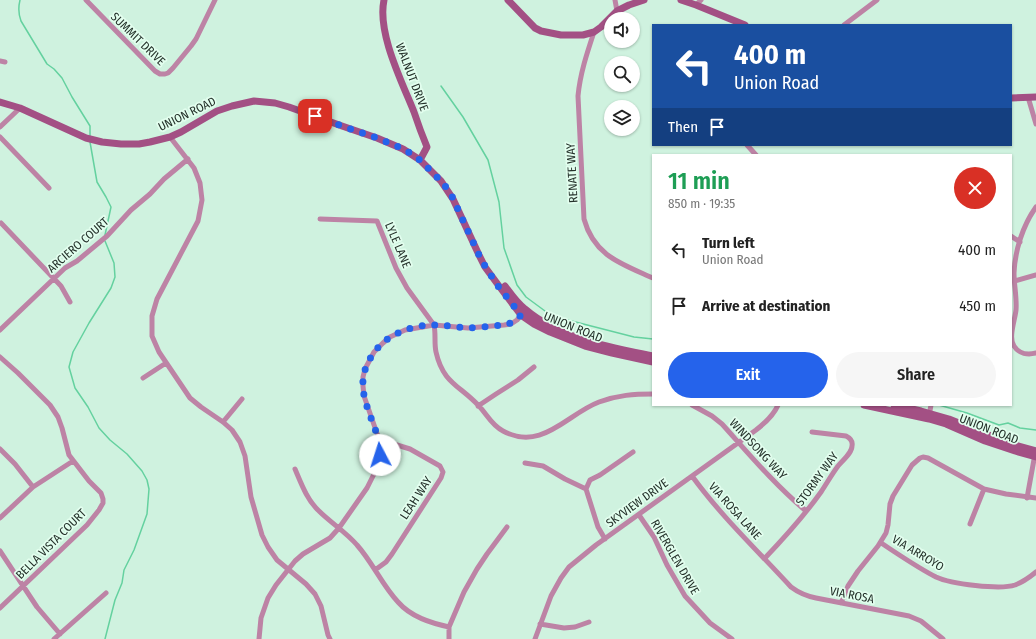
<!DOCTYPE html>
<html lang="en">
<head>
<meta charset="utf-8">
<style>
  :root { --surface:#fff; --page:#f6f6f6; --text:#222; --muted:#767676; --accent:#2563eb }
  body { margin:0; font-family:"Fira Sans Condensed",sans-serif; background:var(--page); color:var(--text); height:100vh; display:flex; flex-direction:column; font-size:15px; white-space:nowrap }
  * { box-sizing:border-box; margin:0 }
  p { font-size:13px; color:var(--muted) }
  .icon { flex:none; width:22px; height:22px; fill:none; stroke:currentColor; stroke-width:2; stroke-linecap:round; stroke-linejoin:round }
  .map { position:relative; flex:1; overflow:hidden }
  .drawer { position:absolute; left:652px; top:154px; width:360px; height:252px; display:flex; flex-direction:column; background:var(--surface); border-radius:0px; box-shadow:0 1px 3px #0004 }
  .drawer>* { flex:none }
  .hud { position:absolute; left:652px; top:24px; width:360px; height:122px; border-radius:0px; box-shadow:0 1px 3px #0004; background:#1a4fa0; color:#fff; overflow:hidden }
  .controls { position:absolute; left:604px; top:12px; display:grid; gap:8px }
  .controls a { display:grid; place-items:center; width:36px; height:36px; border-radius:50%; background:var(--surface); box-shadow:0 1px 3px #0004; font-size:20px }
  .pin { position:absolute; display:grid; place-items:center; width:34px; height:34px; color:#fff; margin:-17px; border-radius:8px; box-shadow:0 2px 6px #0006 }
  .me { position:absolute; width:44px; margin:-22px; rotate:355deg; stroke-linejoin:round; filter:drop-shadow(0 0 3px #0008) }
  .turn { display:flex; align-items:center; gap:14px; height:84px; padding:0 16px; font-size:18px }
  .turn .icon { width:52px; height:52px; stroke-width:2.5 }
  .turn b { display:block; font-size:28px; line-height:34px }
  .then { display:flex; align-items:center; height:38px; padding:0 16px; background:#0003; gap:8px; font-size:15px }
  .round { display:grid; place-items:center; flex:none; width:42px; height:42px; border-radius:21px; background:var(--page) }
  .summary { display:flex; align-items:center; justify-content:space-between; height:68px; padding:0 16px }
  h1 { font-size:24px; font-weight:600; line-height:30px; color:#1e9e55 }
  .action { display:flex; gap:8px; margin-top:auto; padding:8px 16px }
  .action a { flex:1; height:46px; border-radius:24px; background:var(--accent); color:#fff; font-size:16px; font-weight:600; line-height:46px; text-align:center }
  .action a+a { background:var(--page); color:var(--text) }
  ul { padding:0; list-style:none }
  li { display:flex; align-items:center; gap:12px; height:56px; padding:0 16px }
  li div { flex:1 }
  li b { display:block; font-size:15px }
  li em { font-style:normal }
  .map>svg:first-child { display:block }
  .lines { fill:none; stroke-linecap:round; stroke-linejoin:round }
  .stream { stroke:#64d19f; stroke-width:1.5 }
  .street { stroke:#bd83a5; stroke-width:5 }
  .secondary { stroke:#a35084; stroke-width:7 }
  .route { stroke:#2563eb; stroke-width:7; stroke-dasharray:0 12.6 }
  .labels { text-anchor:middle; stroke-width:3.5; stroke-linejoin:round; paint-order:stroke }
  .street-label { font-size:12px; fill:#24312a; stroke:#e2feee }
</style>
</head>
<body>
<div class="map">
<svg width="1036" height="639" viewBox="0 0 1036 639">
  <rect width="100%" height="100%" fill="#cff2df"/>
  <g class="lines">
    <path class="stream" d="M20,0C18,8 18,13 21,21L47,64L54,69L62,78L72,97L90,126V136
      M441,86L463,117L488,160L499,202L504,248L517,285L526,297L545,311L560,318L634,337L653,339
      M90,142L97,182L106,197L111,207L105,235
      M105,241L114,263L115,277L111,288L89,323L73,352L69,367L75,388L88,407L99,428L110,440L127,454L142,471L147,480L149,489L147,514L134,550L124,570L122,583L115,600L105,639
      M939,405L967,413L999,425L1008,423L1020,428L1036,430"/>
    <path class="street" d="M86,0L155,71L160,74H165L168,73L173,68L191,46L196,39L215,0
      M615,0L617,11
      M696,5L701,0
      M844,25L877,0
      M594,32C587,53 580,74 578,96L584,219C594,256 622,264 653,278
      M0,61L5,62
      M1028,97L1036,124
      M0,127L20,108
      M0,137L49,188
      M170,137L194,168L200,183L202,200L198,221L157,299L152,316V336L159,352L190,398L201,407L223,422L232,430L240,442L245,456L251,497L262,535L268,547L277,560L306,584L315,594L321,606L328,635L330,639
      M747,145L756,155
      M1036,207C1023,225 1015,250 1014,273C1014,285 1017,298 1016,310C1015,320 1008,338 1014,346C1019,354 1028,355 1036,353
      M320,219L377,221L396,268L407,288L434,325C436,334 434,343 436,352C443,383 459,385 478,405C487,414 491,425 503,431C542,452 567,414 599,402C618,395 634,394 653,394
      M1,223L61,286L70,302
      M1011,236L1020,242
      M1015,281L1036,275
      M0,330L65,268L77,261L107,236L131,210L150,194L164,179L188,159
      M0,357L18,373L50,405L58,417L62,428L69,455L89,481L101,493L103,499V503L99,510L87,525L0,608
      M143,378L166,363
      M692,405L712,416L722,424C749,454 775,485 806,511
      M478,406L496,394L518,380L534,367
      M929,416L931,405
      M223,422L242,399
      M0,449L15,464L33,487
      M525,463L543,466L565,479L586,489
      M295,469C301,483 307,500 319,511C331,523 346,532 357,545C373,563 382,585 398,602C411,617 431,623 449,627
      M692,476C721,516 758,551 791,587C799,593 806,596 816,598L909,616L921,621L943,639
      M1027,498L1035,454
      M639,515L654,537L667,565L685,596L710,623L732,639
      M0,518L33,487L73,461
      M970,524L984,489
      M605,539L598,527L586,489L590,480L600,475L633,452
      M881,543C898,554 918,568 936,577C951,584 1000,590 1015,585C1023,582 1030,577 1036,572
      M0,551L37,607L60,634
      M765,558C785,537 804,516 821,492C827,483 832,474 838,466C843,460 852,453 852,446C853,441 850,438 846,436L812,432
      M375,570L386,562L392,554L441,478L443,472L440,466L410,449L397,445H381
      M841,603L848,586L858,571L878,546L886,533L888,525L890,504L893,496L912,465L920,458L923,457L928,458L984,489L1006,494L1036,498
      M540,624L564,628L575,627L589,622
      M54,639L106,593
      M259,639L261,618L268,598L276,585L295,561L303,554L330,538L339,528L367,488L378,466L381,445L364,396L363,386V377L365,369L374,352L383,343L390,337L405,330L434,325L468,328L504,325L511,324L517,320L523,313
      M449,639V627L464,592L477,569L487,554L507,527
      M535,639L551,596L561,578L569,567L596,545L756,430C765,423 774,415 778,405"/>
    <path class="secondary" d="M384,0C377,33 402,82 414,112C418,124 422,135 427,147L420,160
      M508,0L535,28L541,31L561,35H583L594,32L601,27L617,11L629,5L644,0
      M681,0L696,5L745,25
      M1011,98L1036,97
      M0,102L20,108L86,138L102,142L121,144H139L150,142L170,137L181,132L217,111L232,106L254,101L275,103L289,107L342,126L377,138L403,149L420,160L441,181L453,199L479,255L485,267L499,286L521,315L534,324L550,332L585,346L612,353L653,362
      M505,286C511,294 517,303 525,309C560,339 609,347 653,356
      M864,405L929,419L946,424L985,441L1015,451L1036,457
      M894,405L921,411L949,419L1011,444L1036,451"/>
  </g>
  <g class="lines">
    <path class="route" d="M315,116L342,126L377,138L404,149L420,160L441,181L450,192L479,255L485,266L498,286L521,315C512,325 505,325 492,326C484,327 475,328 467,328C456,327 445,325 434,325C410,325 384,335 371,357C355,383 366,403 375,429C379,440 381,443 380,455"/>
  </g>
  <g class="labels">
    <g class="street-label">
      <text transform="translate(138 39) rotate(44)" y="4">SUMMIT DRIVE</text>
      <text transform="translate(412 77) rotate(69)" y="4">WALNUT DRIVE</text>
      <text transform="translate(187 114) rotate(-26)" y="4">UNION ROAD</text>
      <text transform="translate(572 173) rotate(-93)" y="4">RENATE WAY</text>
      <text transform="translate(78 245) rotate(-41)" y="4">ARCIERO COURT</text>
      <text transform="translate(398 245) rotate(67)" y="4">LYLE LANE</text>
      <text transform="translate(573 327) rotate(22)" y="4">UNION ROAD</text>
      <text transform="translate(989 429) rotate(21)" y="4">UNION ROAD</text>
      <text transform="translate(758 449) rotate(47)" y="4">WINDSONG WAY</text>
      <text transform="translate(817 479) rotate(-54)" y="4">STORMY WAY</text>
      <text transform="translate(416 498) rotate(-57)" y="4">LEAH WAY</text>
      <text transform="translate(637 503) rotate(-36)" y="4">SKYVIEW DRIVE</text>
      <text transform="translate(735 511) rotate(48)" y="4">VIA ROSA LANE</text>
      <text transform="translate(51 544) rotate(-45)" y="4">BELLA VISTA COURT</text>
      <text transform="translate(918 553) rotate(31)" y="4">VIA ARROYO</text>
      <text transform="translate(675 557) rotate(60)" y="4">RIVERGLEN DRIVE</text>
      <text transform="translate(852 595) rotate(11)" y="4">VIA ROSA</text>
    </g>
  </g>
</svg>
<div class="controls">
<a><svg class="icon" aria-label="sound" viewBox="0 0 24 24"><path d="M4 9h4l5-4v14l-5-4H4zM17 9q2 3 0 6"/></svg></a>
<a><svg class="icon" aria-label="search" viewBox="0 0 24 24"><circle cx="10" cy="10" r="6"/><path d="M15 15l6 6"/></svg></a>
<a><svg class="icon" aria-label="layers" viewBox="0 0 24 24"><path d="M12 4l9 5-9 5-9-5zM3 14l9 5 9-5"/></svg></a>
</div>
<div class="pin" style="left:315px;top:116px;background:#d93025"><svg class="icon" aria-label="arrive" viewBox="0 0 24 24"><path d="M6 21V4h12l-3 4 3 4H6"/></svg></div>
<svg class="me" style="left:380px;top:455px" viewBox="-20 -20 40 40"><circle r="19" fill="#fff"/><path d="M0-13L10 11 0 6-10 11z" fill="#2563eb"/></svg>
<div class="hud">
<div class="turn"><svg class="icon" aria-label="left" viewBox="0 0 24 24"><path d="M17 20v-9H6M10 6l-5 5 5 5"/></svg><div><b>400 m</b>Union Road</div></div>
<div class="then">Then<svg class="icon" aria-label="arrive" viewBox="0 0 24 24"><path d="M6 21V4h12l-3 4 3 4H6"/></svg></div>
</div>
<section class="drawer">
<div class="summary"><div><h1>11 min</h1><p>850 m · 19:35</p></div><a class="round" style="background:#d93025;color:#fff"><svg class="icon" aria-label="close" viewBox="0 0 24 24"><path d="M6 6l12 12M18 6L6 18"/></svg></a></div>
<ul>
<li><svg class="icon" aria-label="left" viewBox="0 0 24 24"><path d="M17 20v-9H6M10 6l-5 5 5 5"/></svg><div><b>Turn left</b><p>Union Road</p></div><em>400 m</em></li>
<li><svg class="icon" aria-label="arrive" viewBox="0 0 24 24"><path d="M6 21V4h12l-3 4 3 4H6"/></svg><div><b>Arrive at destination</b></div><em>450 m</em></li>
</ul>
<div class="action"><a>Exit</a><a>Share</a></div>
</section>
</div>
</body>
</html>
